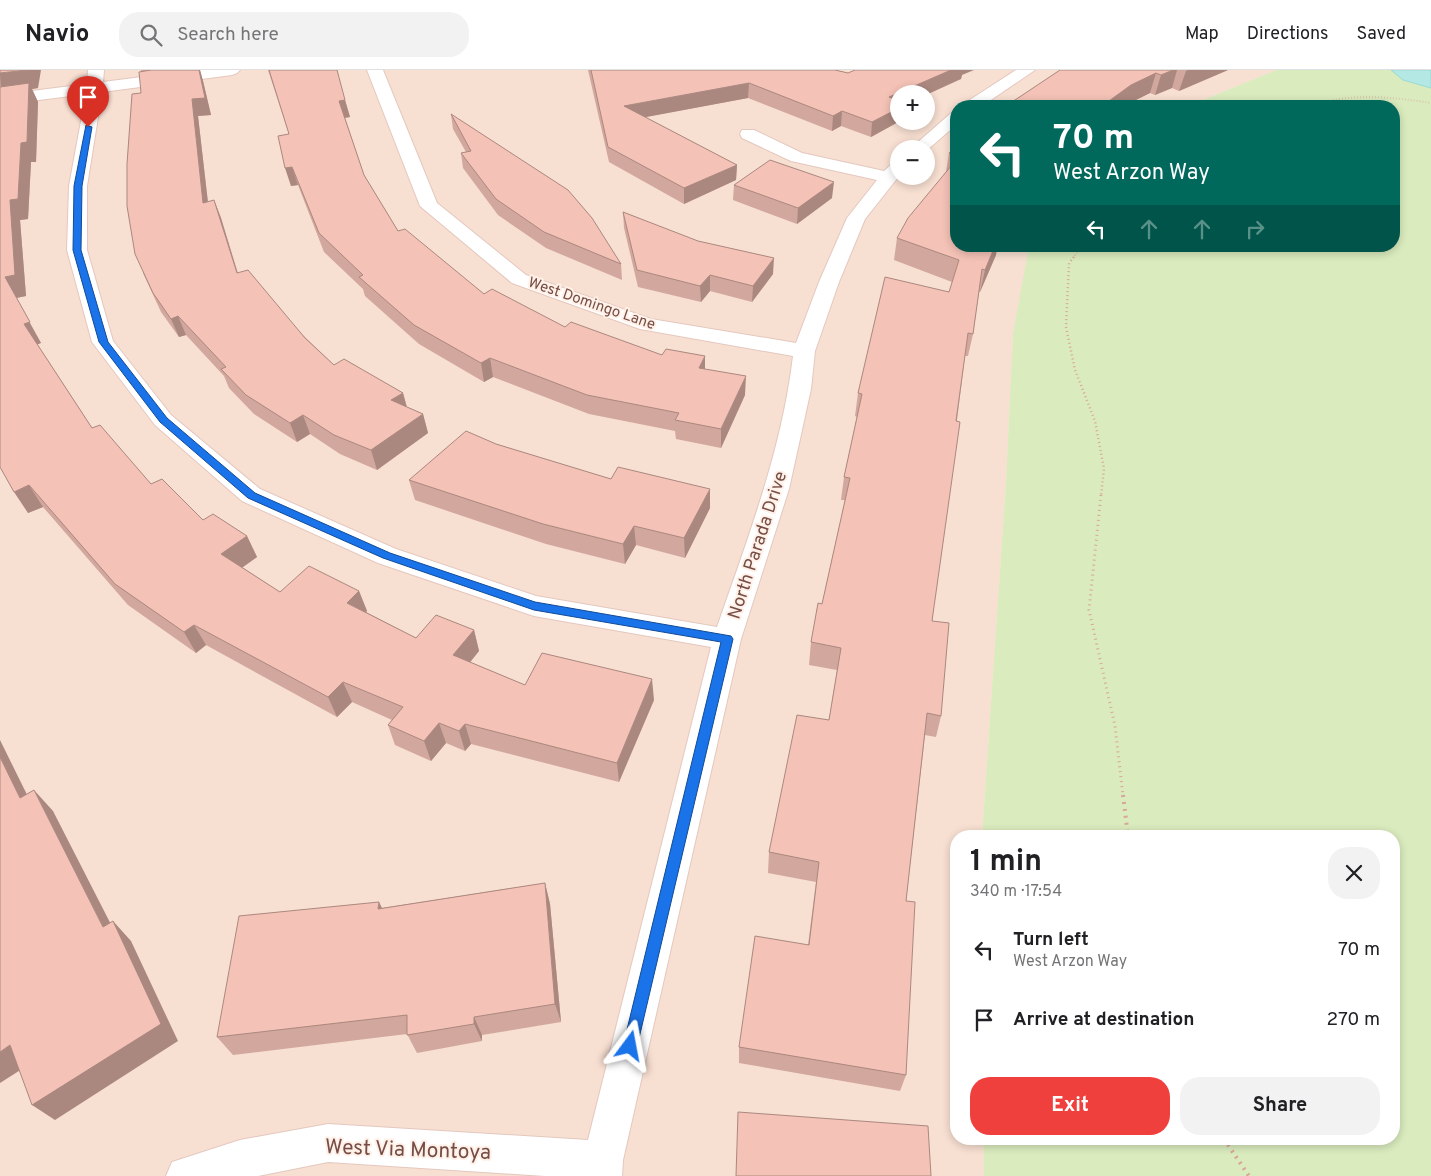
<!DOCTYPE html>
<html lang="en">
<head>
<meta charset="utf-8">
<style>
  :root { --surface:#fff; --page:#f2f2f2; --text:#202124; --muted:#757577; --line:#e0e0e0; --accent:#ef403e }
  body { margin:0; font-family:Overpass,sans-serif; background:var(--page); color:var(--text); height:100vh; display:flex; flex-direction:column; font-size:19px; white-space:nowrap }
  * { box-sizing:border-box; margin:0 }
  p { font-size:16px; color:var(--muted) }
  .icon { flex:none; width:28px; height:28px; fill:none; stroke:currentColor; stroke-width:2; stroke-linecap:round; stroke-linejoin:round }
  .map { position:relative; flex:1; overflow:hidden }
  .sheet { position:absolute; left:950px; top:760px; width:450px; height:315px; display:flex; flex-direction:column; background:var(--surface); border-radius:20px; box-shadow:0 2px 8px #0003 }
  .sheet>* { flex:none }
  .hud { position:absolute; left:950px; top:30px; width:450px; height:152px; border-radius:20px; box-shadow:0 2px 8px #0003; background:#00695c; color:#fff; overflow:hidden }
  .buttons { position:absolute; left:890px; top:15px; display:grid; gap:10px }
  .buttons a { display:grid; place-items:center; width:45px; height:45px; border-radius:50%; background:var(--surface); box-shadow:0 2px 8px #0003; font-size:25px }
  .pin { position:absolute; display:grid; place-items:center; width:42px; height:42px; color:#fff; margin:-51px -21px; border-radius:50% 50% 50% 0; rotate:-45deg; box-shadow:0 0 5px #0007 }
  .pin .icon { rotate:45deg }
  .me { position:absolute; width:55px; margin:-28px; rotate:13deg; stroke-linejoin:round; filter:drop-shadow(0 0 4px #0008) }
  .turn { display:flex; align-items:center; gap:18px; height:105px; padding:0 20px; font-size:22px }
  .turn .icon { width:65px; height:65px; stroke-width:2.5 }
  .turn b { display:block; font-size:35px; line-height:42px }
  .lanes { display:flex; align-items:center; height:48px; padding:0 20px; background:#0003; justify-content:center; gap:25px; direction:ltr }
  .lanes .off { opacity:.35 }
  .round { display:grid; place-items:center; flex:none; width:52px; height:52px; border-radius:20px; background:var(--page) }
  .summary { display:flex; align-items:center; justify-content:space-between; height:85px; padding:0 20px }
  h1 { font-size:30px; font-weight:700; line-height:38px }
  .button { display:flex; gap:10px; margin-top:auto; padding:10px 20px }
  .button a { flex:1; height:58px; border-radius:20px; background:var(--accent); color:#fff; font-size:20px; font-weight:700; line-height:58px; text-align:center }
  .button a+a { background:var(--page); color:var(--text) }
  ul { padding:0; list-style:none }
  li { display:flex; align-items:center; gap:15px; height:70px; padding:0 20px }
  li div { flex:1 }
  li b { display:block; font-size:19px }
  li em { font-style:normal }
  header { display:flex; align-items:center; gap:30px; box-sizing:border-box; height:70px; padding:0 25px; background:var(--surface); border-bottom:1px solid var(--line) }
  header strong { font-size:24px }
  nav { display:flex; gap:28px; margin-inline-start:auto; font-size:18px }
  .search { width:350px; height:45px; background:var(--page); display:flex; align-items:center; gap:12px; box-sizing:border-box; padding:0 18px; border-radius:20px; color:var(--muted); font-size:19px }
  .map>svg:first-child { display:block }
  .residential { fill:#f7dfd1; fill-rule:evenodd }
  .green { fill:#daebbe }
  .water { fill:#b4e8e4; stroke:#99dad6 }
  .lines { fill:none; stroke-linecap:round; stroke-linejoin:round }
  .minor-casing { stroke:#e4c8bf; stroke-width:2 }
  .path-far3 { stroke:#d9a59a; stroke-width:2; stroke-dasharray:0.5 2.5; stroke-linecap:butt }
  .path-far2 { stroke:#d9a59a; stroke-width:2.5; stroke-dasharray:1 3; stroke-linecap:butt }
  .path-far1 { stroke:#d9a59a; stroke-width:3; stroke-dasharray:1 4; stroke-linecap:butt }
  .path { stroke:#d9a59a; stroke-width:4; stroke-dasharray:2 5; stroke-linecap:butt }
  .minor { fill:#fff; fill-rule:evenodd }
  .wall { fill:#d2a79d }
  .shaded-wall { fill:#ab887f }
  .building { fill:#f4c2b6; stroke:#ab887f }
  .route { fill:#1a73e8; stroke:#114b97 }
  .labels { text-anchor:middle; stroke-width:4; stroke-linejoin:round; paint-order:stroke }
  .far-street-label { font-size:15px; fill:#754d46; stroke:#fff1e7 }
  .street-label { font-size:18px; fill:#754d46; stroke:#fff1e7 }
  .near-street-label { font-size:21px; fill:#754d46; stroke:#fff1e7 }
</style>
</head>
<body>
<header>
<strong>Navio</strong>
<div class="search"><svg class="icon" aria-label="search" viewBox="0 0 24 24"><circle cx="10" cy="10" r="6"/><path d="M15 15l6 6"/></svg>Search here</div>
<nav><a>Map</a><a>Directions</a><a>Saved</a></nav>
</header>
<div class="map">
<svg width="1431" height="1106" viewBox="0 0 1431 1106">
  <rect width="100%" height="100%" fill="#fdece0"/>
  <path class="residential" d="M0,0H1276L1188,36H956V176H1030L1013,263L1006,412L982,766H956V1069H983L984,1106H0ZM899,24H926V51H899ZM899,79H926V106H899Z"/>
  <path class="green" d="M1276,0H1431V1106H984L983,1069H1394V766H982L1006,412L1013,263L1029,177L1394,176V36H1188Z"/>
  <path class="water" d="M1391,0H1431V18L1403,10Z"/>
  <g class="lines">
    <g class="minor-casing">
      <path id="minor" d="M88,0H104L103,12L196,0H240L237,3L232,5L102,22L87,116V180L113,271L171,345L260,419L396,479L536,526L717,557C748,468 782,379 793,286L640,259L512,213L420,136L367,0H383L437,133L526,205L651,249L796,273L819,212L847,148L877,110L791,91L742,68L740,64L742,60H754L802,83L884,101L893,93L899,92V106L865,149L839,212L815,281L811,319L789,419L741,569L623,1090L622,1106H545L328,1092L258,1106H166L172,1092L240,1070L328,1054L588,1070L711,577L534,546L378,493L242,431L155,355L92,272L67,180L69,116L86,24L0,35V25L87,14Z
        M1016,0H1035L982,36H963L965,33Z
        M956,42V55L926,81V79H910L950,44Z"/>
    </g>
    <path class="path-far3" d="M1313,36C1352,22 1391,27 1431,33
      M1073,188L1082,176"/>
    <path class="path-far2" d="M1074,187L1069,193L1066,257L1075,300L1095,351L1104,399L1101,426"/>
    <path class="path-far1" d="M1101,425L1089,540L1115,656L1123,726"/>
    <path class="path" d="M1123,725L1128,766
      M1224,1069L1249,1106"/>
    <use href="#minor" class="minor"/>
  </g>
  <path class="wall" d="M0,0L38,18L32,19L38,32L36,92H31L28,149L20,150L26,226L16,228L41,273L37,274L92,358L151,414L203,450L247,466L257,487L242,497L280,522L359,521L367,541L366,542L416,568L474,560L479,581L470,592L525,615L654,630L619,712L471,674L465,681L446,673L431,691L395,675L388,655L392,650L352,632L337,647L206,575L196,583L128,535L43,437L28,443Z
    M141,0H200L203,11L211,45L198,46L208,132L214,130L221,148L238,203L334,295L403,323L407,337L423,344L428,363L377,400L340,384L310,364L297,372L254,344L229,318L224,306L186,265L179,267L161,242L143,203Z
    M268,0L345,30L350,47L345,48L364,105L398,161L484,224L565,257L662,285L705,286V299L745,325L721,378L676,369L675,361L589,344L493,307L484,312L419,274L365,226L363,219L324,182L298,115L291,116L289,64Z
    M588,0H835L848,3L962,5L961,9L899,24V51H900L871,67L841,56L832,61L748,28L645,47L737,95L736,110L684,134L609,92Z
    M1060,0H1228L1179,21L1172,18L1155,25L1150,23L1125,35Z
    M451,44L621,194L622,210L546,178L498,145L463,98L461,83L466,82L453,59Z
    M956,78V176H997L996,185L980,222H979L973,264L968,286H965L932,551L941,646L936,667L925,665L906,831V1005L900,1021L739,993V977L808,875L816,812L768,803L769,782L829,650L837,600L809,595L811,572L822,534L845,430H841L844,407L857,347L855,346L858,323L949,222L952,212L894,190L897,168L946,102L949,83Z
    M734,115L832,128L797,154L733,130Z
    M623,142L773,204L752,232L710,221L701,232L638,217L624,158Z
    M496,374L611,409L710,438L685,488L636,475L625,494L546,474L415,430L409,410Z
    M545,813L550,834L561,952L482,965V971L417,983L407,964L233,985L217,967L382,838Z"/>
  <path class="shaded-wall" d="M28,0H41L38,18L32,19L38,32L36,92H31L28,149L20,150L26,226L16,228L41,273L36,275L24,254L5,207L0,3Z
    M199,0H200L203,11L211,45L198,46L210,151L203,133L192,29Z
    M951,0H974L962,5L961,9L926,25V24H899V37L889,27Z
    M1173,0H1177L1172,18L1155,25L1161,5Z
    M1188,0H1228L1179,21L1186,1Z
    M1156,3L1150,23L1124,36H1102L1131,15Z
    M749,13L748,28L625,51L624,36Z
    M345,30L350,47L343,48L339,31Z
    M899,38V51H900L871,67L872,52Z
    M842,41L841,56L832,61L833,46Z
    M737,95L736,110L684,134V118Z
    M292,97L298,115L291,116L285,98Z
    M834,112L832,128L797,154L798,138Z
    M214,130L221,148L243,222L237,203Z
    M995,176H997L996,185L980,222L985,200Z
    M774,188L773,204L752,232L753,216Z
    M710,205V221L701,232L700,216Z
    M178,246L186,265L179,267L171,249Z
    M705,286V305L699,298Z
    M490,288L493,307L484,312L481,293Z
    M746,306L745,325L721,378V359Z
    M403,323L408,342L391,330Z
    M423,344L428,363L377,400L371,380Z
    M303,345L310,364L297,372L290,353Z
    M29,415L43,437L28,443L14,422Z
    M710,419V438L685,488L684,468Z
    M634,456L636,475L625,494L623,474Z
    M247,466L257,487L232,505L221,484Z
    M359,521L367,541L355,553L347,533Z
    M194,555L206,575L196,583L184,562Z
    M474,560L479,581L459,606L453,585Z
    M652,609L654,630L619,712L617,693Z
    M343,612L352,632L337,647L328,627Z
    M439,653L446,673L431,691L424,671Z
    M465,654L471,674L465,681L459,661Z
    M0,670L39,749L20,728L0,687Z
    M34,720L53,741L122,876L103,857Z
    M545,813L550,834L561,952L555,934Z
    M379,832L389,852L378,839Z
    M113,851L131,871L178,971L55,1050L32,1035Z
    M474,947L482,965V971L474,954Z
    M10,975L33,992L0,1013V982Z"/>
  <path class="building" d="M0,0H28L0,3Z
    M151,0H199L205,28L192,29L203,133L214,130L237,203L248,200L305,268L334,295L344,289L403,323L391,330L423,344L371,380L334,365L303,345L290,353L246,325L221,299L226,297L178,246L171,249L153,223L135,184L127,136V94L132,24L141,23L139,2Z
    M269,0H337L345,30L339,31L364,105L398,161L405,159L484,224L492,219L565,257L571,252L662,285L666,279L705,286L699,298L746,306L721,359L675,350L679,343L587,325L490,288L481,293L414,255L359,207L363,205L319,163L292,97L285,98L278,66L289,64Z
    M591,0H835L848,3L855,0H951L889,27L899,31V38L872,52L842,41L833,46L749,13L624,36L737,95L684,118L608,77Z
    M1060,0H1173L1161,5L1156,3L1131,15L1102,36H1006Z
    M29,13L27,72L21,73L18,129L10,130L15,205L5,207L30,252L24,254L92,358L100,355L151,414L162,409L203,450L213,444L247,466L221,484L280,522L309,496L359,521L347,533L416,568L436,545L474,560L453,585L525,615L542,583L652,609L617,693L465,654L459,661L439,653L424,671L388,655L403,637L343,612L328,627L194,555L184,562L115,514L29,415L14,422L0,397V17Z
    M451,44L568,120L592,148L621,194L544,162L496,129L461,83L471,81Z
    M956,78V85L949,83Z
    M770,90L834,112L798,138L734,115Z
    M956,90V176H995L985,200L982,199L973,264L968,263L956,351L960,352L932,551L949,553L941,646L927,643L906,831L915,832L906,1005L739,977L755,866L809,875L819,792L769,782L797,645L829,650L841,578L811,572L818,533L822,534L850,408L844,407L862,324L858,323L885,207L949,222L959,190L897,168L908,148Z
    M623,142L698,171L774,188L753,216L710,205L700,216L637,200Z
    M466,361L496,374L611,409L618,397L710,419L684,468L634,456L623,474L543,454L409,410Z
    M0,687L20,728L34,720L103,857L113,851L161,954L32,1035L10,975L0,982Z
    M545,813L555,934L474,947V954L407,965V945L217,967L239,846L379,832L378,839Z
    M738,1042L928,1056L931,1106H736Z"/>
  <path class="route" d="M86,55L92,57L82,116L81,180L108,272L167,348L255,423L390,483L535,532L731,566L733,569L636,981L630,983L625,981L623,976L721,572L534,540L383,488L248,428L160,352L99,272L73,180L74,116Z"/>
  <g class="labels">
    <g class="far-street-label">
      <text transform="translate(592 233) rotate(19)" y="5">West Domingo Lane</text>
    </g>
    <g class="street-label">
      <text transform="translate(757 475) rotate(-72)" y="6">North Parada Drive</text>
    </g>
    <g class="near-street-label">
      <text transform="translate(408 1079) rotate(2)" y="7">West Via Montoya</text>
    </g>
  </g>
</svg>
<div class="buttons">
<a>+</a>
<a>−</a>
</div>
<div class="pin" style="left:88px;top:57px;background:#d93025"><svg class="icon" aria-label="arrive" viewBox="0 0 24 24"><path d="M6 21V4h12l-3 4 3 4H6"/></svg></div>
<svg class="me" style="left:630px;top:976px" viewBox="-20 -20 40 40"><path d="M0-17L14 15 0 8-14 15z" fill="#1a73e8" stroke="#fff" stroke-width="4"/></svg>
<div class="hud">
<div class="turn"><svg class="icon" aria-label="left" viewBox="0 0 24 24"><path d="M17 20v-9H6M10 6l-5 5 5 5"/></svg><div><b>70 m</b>West Arzon Way</div></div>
<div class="lanes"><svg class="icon" aria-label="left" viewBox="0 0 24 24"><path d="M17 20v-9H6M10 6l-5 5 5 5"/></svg><svg class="icon off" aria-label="ahead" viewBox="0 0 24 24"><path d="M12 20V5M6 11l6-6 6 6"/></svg><svg class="icon off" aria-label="ahead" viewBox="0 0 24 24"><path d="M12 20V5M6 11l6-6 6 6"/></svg><svg class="icon off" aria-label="right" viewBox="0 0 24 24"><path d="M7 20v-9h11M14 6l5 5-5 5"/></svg></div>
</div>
<section class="sheet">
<div class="summary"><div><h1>1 min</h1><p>340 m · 17:54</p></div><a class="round"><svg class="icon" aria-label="close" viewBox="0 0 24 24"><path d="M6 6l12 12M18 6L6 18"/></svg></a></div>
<ul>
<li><svg class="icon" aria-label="left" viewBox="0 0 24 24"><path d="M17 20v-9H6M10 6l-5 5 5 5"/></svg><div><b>Turn left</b><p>West Arzon Way</p></div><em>70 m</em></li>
<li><svg class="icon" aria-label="arrive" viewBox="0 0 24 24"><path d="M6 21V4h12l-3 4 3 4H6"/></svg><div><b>Arrive at destination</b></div><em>270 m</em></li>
</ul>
<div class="button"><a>Exit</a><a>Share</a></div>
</section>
</div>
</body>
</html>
